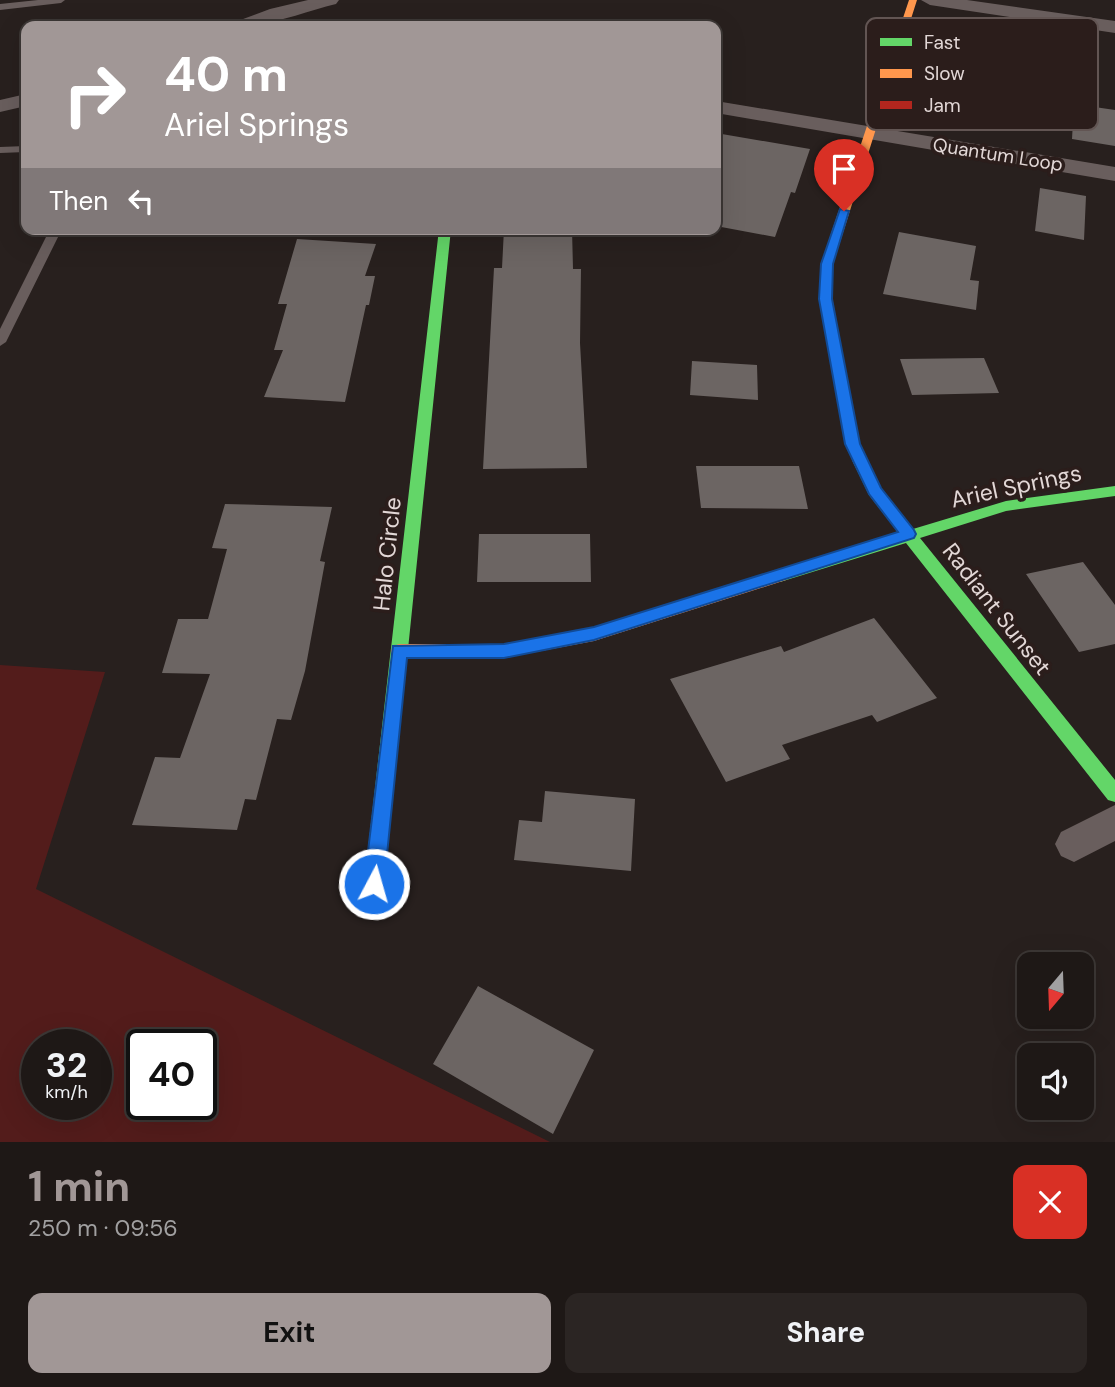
<!DOCTYPE html>
<html lang="en">
<head>
<meta charset="utf-8">
<style>
  :root { --surface:#1e1816; --page:#2b2523; --text:#f1f3f6; --muted:#a1a0a1; --line:#3c3735; --accent:#a19796 }
  body { margin:0; font-family:"DM Sans",sans-serif; background:var(--page); color:var(--text); height:100vh; display:flex; flex-direction:column; font-size:26px; white-space:nowrap }
  * { box-sizing:border-box; margin:0 }
  p { font-size:23px; color:var(--muted) }
  .icon { flex:none; width:38px; height:38px; fill:none; stroke:currentColor; stroke-width:2; stroke-linecap:round; stroke-linejoin:round }
  .map { position:relative; height:1142px; overflow:hidden }
  .drawer { display:flex; flex-direction:column; background:var(--surface); flex:1 }
  .drawer>* { flex:none }
  .top-card { position:absolute; left:21px; top:21px; width:700px; height:214px; border-radius:14px; box-shadow:0 7px 28px #0002,0 0 0 2px var(--line); background:#a19796; color:#fff; overflow:hidden }
  .needle { width:46px; rotate:199deg }
  .buttons { position:absolute; left:1017px; top:952px; display:grid; gap:14px }
  .buttons a { display:grid; place-items:center; width:77px; height:77px; border-radius:14px; background:var(--surface); box-shadow:0 7px 28px #0002,0 0 0 2px var(--line); font-size:35px }
  .speed { position:absolute; left:21px; top:1029px; display:flex; gap:14px; font-size:35px; font-weight:700; text-align:center }
  .speed>* { display:grid; place-content:center; width:91px; height:91px; border-radius:50%; background:var(--surface); box-shadow:0 7px 28px #0002,0 0 0 2px var(--line); line-height:1 }
  .speed small { font-size:18px; font-weight:400 }
  .speed .limit { border:4px solid #111; border-radius:10px; background:#fff; color:#111 }
  .pin { position:absolute; display:grid; place-items:center; width:60px; height:60px; color:#fff; margin:-72px -30px; border-radius:50% 50% 50% 0; rotate:-45deg; box-shadow:0 0 7px #0007 }
  .pin .icon { rotate:45deg }
  .me { position:absolute; width:77px; margin:-38px; rotate:6deg; stroke-linejoin:round; filter:drop-shadow(0 0 5px #0008) }
  .turn { display:flex; align-items:center; gap:24px; height:147px; padding:0 28px; font-size:32px }
  .turn .icon { width:91px; height:91px; stroke-width:2.5 }
  .turn b { display:block; font-size:49px; line-height:60px }
  .then { display:flex; align-items:center; height:66px; padding:0 28px; background:#0003; gap:14px; font-size:26px }
  .round { display:grid; place-items:center; flex:none; width:74px; height:74px; border-radius:14px; background:var(--page) }
  .overview { display:flex; align-items:center; justify-content:space-between; height:119px; padding:0 28px }
  h1 { font-size:42px; font-weight:700; line-height:52px; color:var(--accent) }
  .button { display:flex; gap:14px; margin-top:auto; padding:14px 28px }
  .button a { flex:1; height:80px; border-radius:14px; background:var(--accent); color:#111; font-size:28px; font-weight:700; line-height:80px; text-align:center }
  .button a+a { background:var(--page); color:var(--text) }
  .map>svg:first-child { display:block }
  .green { fill:#531c1b; fill-rule:evenodd }
  .building { fill:#6c6563 }
  .lines { fill:none; stroke-linecap:round; stroke-linejoin:round }
  .lane { fill:#695e5d; fill-rule:evenodd }
  .street { fill:#695e5d; fill-rule:evenodd }
  .fast { fill:#63d668; fill-rule:evenodd }
  .slow { fill:#ff974d; fill-rule:evenodd }
  .jam { fill:#b3261e; fill-rule:evenodd }
  .route { fill:#1a73e8; stroke:#114b97; stroke-width:2 }
  .labels { text-anchor:middle; stroke-width:7; stroke-linejoin:round; paint-order:stroke }
  .far-street-label { font-size:19px; fill:#e2d7d6; stroke:#2b1d1b }
  .street-label { font-size:23px; fill:#e2d7d6; stroke:#2b1d1b }
  .key { fill:#2b1d1b; stroke:#625553; stroke-width:2 }
  .key-label { font-size:19px; fill:#e2d7d6 }
</style>
</head>
<body>
<div class="map">
<svg width="1115" height="1142" viewBox="0 0 1115 1142">
  <rect width="100%" height="100%" fill="#28201e"/>
  <path class="green" d="M0,665L105,672L36,889L550,1142H0ZM37,1045H96V1104H37ZM142,1045H201V1104H142Z"/>
  <path class="building" d="M1074,104L1115,110V146L1072,139Z
    M716,133L810,149L795,193L791,192L775,237L716,226Z
    M1040,188L1086,196L1084,240L1035,231Z
    M504,229H572L573,269H581L580,343L587,468L483,469L494,268H502Z
    M899,232L976,246L970,280L979,281L976,310L883,294Z
    M297,239L376,244L365,276H375L369,305H366L345,402L264,397L283,350H274L287,304H278Z
    M984,358L999,393L912,395L900,359Z
    M692,361L757,365L758,400L690,395Z
    M696,466H799L808,509L701,508Z
    M225,504L332,507L320,561L325,562L305,671L291,720L277,719L256,800L245,799L237,830L132,825L155,757L180,758L210,674L162,673L178,619H208L227,549L212,548Z
    M479,534H590L591,582H477Z
    M1083,562L1115,605V644L1079,652L1026,574Z
    M874,618L937,698L877,722L872,715L782,745L790,759L726,782L670,679L781,646L784,652Z
    M545,791L635,799L631,871L514,860L519,820L542,822Z
    M478,986L594,1050L553,1134L433,1064Z"/>
  <g class="lines">
    <path class="lane" d="M38,0H65L61,3L0,10V4Z
      M26,146V152L0,153V147Z
      M50,229H62L6,342L0,346V329Z"/>
    <path class="street" d="M308,0H339L336,4C303,12 266,28 233,26L235,22L270,9Z
      M921,0H967L1115,21V33L930,5Z
      M26,94V106L0,112V100Z
      M716,101L1115,167V181L716,113Z
      M1115,805V841L1074,862L1061,856L1055,844L1061,832Z"/>
    <path class="fast" d="M439,229H451L384,884L381,891L374,893L367,891L364,884Z
      M859,455L864,456L880,488L913,529L1006,501L1115,486V496L1006,511L920,538L1115,780V802L1108,800L906,543L780,582L774,580L772,576L774,572L899,533L869,495L852,460Z"/>
    <path class="slow" d="M909,0H917L833,264L831,291L825,295L821,294V264Z
      M780,570L786,572L788,576L786,580L594,641L504,658H399L393,656L391,651L393,646L399,644H504L594,627Z"/>
    <path class="jam" d="M825,287L831,291L859,444L866,460L859,465L854,464L845,444L819,291Z"/>
  </g>
  <path class="route" d="M840,209L849,211L833,264L832,299L860,444L881,488L914,530L916,534L914,538L594,640L504,658H407L384,884L381,890L374,893L367,890L364,884L393,646L504,644L594,627L898,532L869,494L845,444L819,299L821,264Z"/>
  <g class="labels">
    <g class="far-street-label">
      <text transform="translate(998 154) rotate(9)" y="7">Quantum Loop</text>
    </g>
    <g class="street-label">
      <text transform="translate(1016 486) rotate(-12)" y="8">Ariel Springs</text>
      <text transform="translate(387 554) rotate(-84)" y="8">Halo Circle</text>
      <text transform="translate(997 609) rotate(52)" y="8">Radiant Sunset</text>
    </g>
  </g>
  <rect x="866" y="18" width="232" height="112" rx="10" class="key"/>
  <rect x="880" y="38" width="32" height="8" fill="#63d668"/>
  <rect x="880" y="69" width="32" height="9" fill="#ff974d"/>
  <rect x="880" y="101" width="32" height="8" fill="#b3261e"/>
  <g class="key-label">
    <text x="924" y="49">Fast</text>
    <text x="924" y="80">Slow</text>
    <text x="924" y="112">Jam</text>
  </g>
</svg>
<div class="buttons">
<a><svg class="needle" viewBox="-14 -14 28 28"><path d="M0-13l5 13h-10z" fill="#e53935"/><path d="M0 13l5-13h-10z" fill="#a1a0a1"/></svg></a>
<a><svg class="icon" aria-label="sound" viewBox="0 0 24 24"><path d="M4 9h4l5-4v14l-5-4H4zM17 9q2 3 0 6"/></svg></a>
</div>
<div class="speed"><div>32<small>km/h</small></div><div class="limit">40</div></div>
<div class="pin" style="left:844px;top:211px;background:#d93025"><svg class="icon" aria-label="arrive" viewBox="0 0 24 24"><path d="M6 21V4h12l-3 4 3 4H6"/></svg></div>
<svg class="me" style="left:374px;top:884px" viewBox="-20 -20 40 40"><circle r="17" fill="#1a73e8" stroke="#fff" stroke-width="3"/><path d="M0-11L8 9 0 5-8 9z" fill="#fff"/></svg>
<div class="top-card">
<div class="turn"><svg class="icon" aria-label="right" viewBox="0 0 24 24"><path d="M7 20v-9h11M14 6l5 5-5 5"/></svg><div><b>40 m</b>Ariel Springs</div></div>
<div class="then">Then<svg class="icon" aria-label="left" viewBox="0 0 24 24"><path d="M17 20v-9H6M10 6l-5 5 5 5"/></svg></div>
</div>
</div>
<section class="drawer">
<div class="overview"><div><h1>1 min</h1><p>250 m · 09:56</p></div><a class="round" style="background:#d93025;color:#fff"><svg class="icon" aria-label="close" viewBox="0 0 24 24"><path d="M6 6l12 12M18 6L6 18"/></svg></a></div>
<div class="button"><a>Exit</a><a>Share</a></div>
</section>
</body>
</html>
